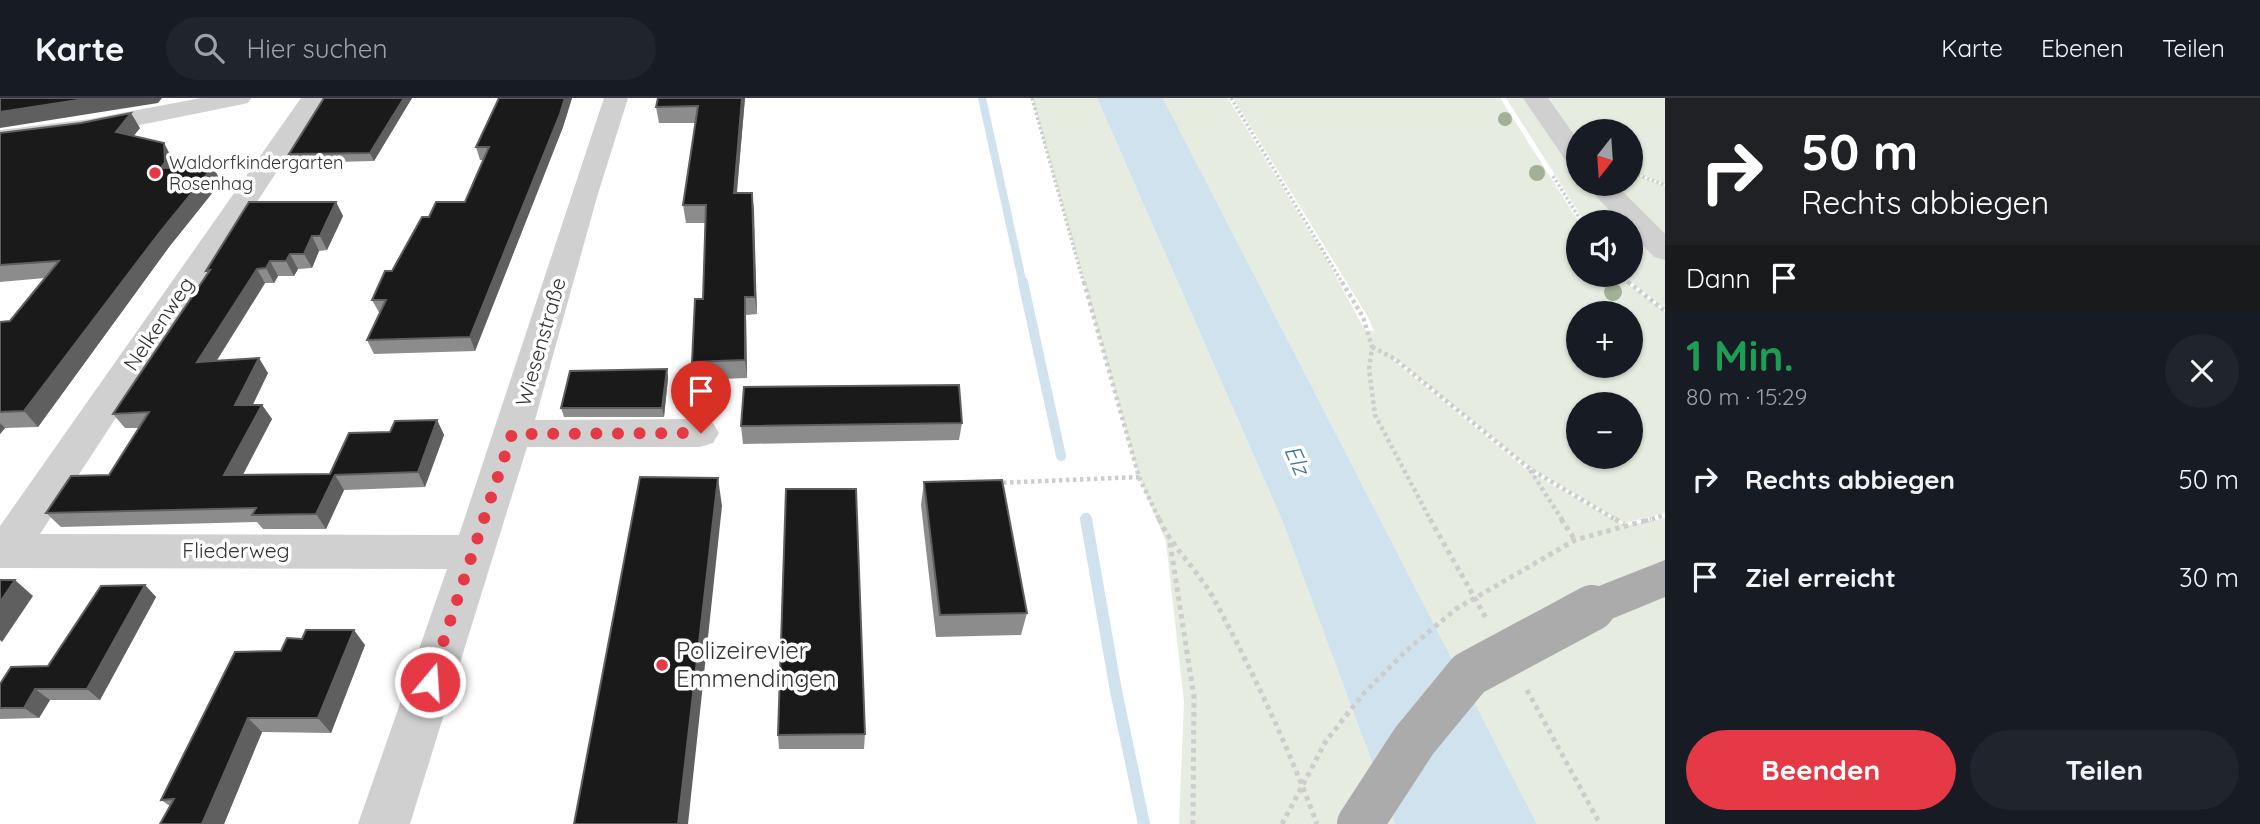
<!DOCTYPE html>
<html lang="de">
<head>
<meta charset="utf-8">
<style>
  :root { --surface:#171b24; --page:#20242c; --text:#f1f3f6; --muted:#9ea1a6; --line:#363941; --accent:#e63946 }
  body { margin:0; font-family:Quicksand,sans-serif; background:var(--page); color:var(--text); height:100vh; display:flex; flex-direction:column; font-size:26px; white-space:nowrap }
  * { box-sizing:border-box; margin:0 }
  p { font-size:23px; color:var(--muted) }
  .icon { flex:none; width:38px; height:38px; fill:none; stroke:currentColor; stroke-width:2; stroke-linecap:round; stroke-linejoin:round }
  .map { position:relative; flex:1; overflow:hidden }
  .details { display:flex; flex-direction:column; background:var(--surface); width:595px }
  .details>* { flex:none }
  .top-card { background:#202124; color:#fff; overflow:hidden }
  .needle { width:46px; rotate:197deg }
  .fabs { position:absolute; left:1566px; top:21px; display:grid; gap:14px }
  .fabs a { display:grid; place-items:center; width:77px; height:77px; border-radius:50%; background:var(--surface); box-shadow:0 2px 5px #0004; font-size:35px }
  .pin { position:absolute; display:grid; place-items:center; width:60px; height:60px; color:#fff; margin:-72px -30px; border-radius:50% 50% 50% 0; rotate:-45deg; box-shadow:0 0 7px #0007 }
  .pin .icon { rotate:45deg }
  .me { position:absolute; width:77px; margin:-38px; rotate:18deg; stroke-linejoin:round; filter:drop-shadow(0 0 5px #0008) }
  .turn { display:flex; align-items:center; gap:24px; height:147px; padding:0 21px; font-size:32px }
  .turn .icon { width:91px; height:91px; stroke-width:2.5 }
  .turn b { display:block; font-size:49px; line-height:60px }
  .then { display:flex; align-items:center; height:66px; padding:0 21px; background:#0003; gap:14px; font-size:26px }
  .round { display:grid; place-items:center; flex:none; width:74px; height:74px; border-radius:37px; background:var(--page) }
  .headline { display:flex; align-items:center; justify-content:space-between; height:119px; padding:0 21px }
  h1 { font-size:42px; font-weight:700; line-height:52px; color:#1e9e55 }
  .action { display:flex; gap:14px; margin-top:auto; padding:14px 21px }
  .action a { flex:1; height:80px; border-radius:42px; background:var(--accent); color:#fff; font-size:28px; font-weight:700; line-height:80px; text-align:center }
  .action a+a { background:var(--page); color:var(--text) }
  ul { padding:0; list-style:none }
  li { display:flex; align-items:center; gap:21px; height:98px; padding:0 21px }
  li div { flex:1 }
  li b { display:block; font-size:26px }
  li em { font-style:normal }
  header { display:flex; align-items:center; gap:42px; box-sizing:border-box; height:98px; padding:0 35px; background:var(--surface); border-bottom:2px solid var(--line) }
  header strong { font-size:33px }
  nav { display:flex; gap:38px; margin-inline-start:auto; font-size:24px }
  .search { width:490px; height:63px; background:var(--page); display:flex; align-items:center; gap:18px; box-sizing:border-box; padding:0 24px; border-radius:38px; color:var(--muted); font-size:26px }
  main { display:flex; flex:1; min-height:0 }
  .map>svg:first-child { display:block }
  .green { fill:#e6ecdf; fill-rule:evenodd }
  .water { fill:#cfe2ee }
  .lines { fill:none; stroke-linecap:round; stroke-linejoin:round }
  .stream-far2 { stroke:#cfe2ee; stroke-width:8 }
  .stream-far1 { stroke:#cfe2ee; stroke-width:10 }
  .stream { stroke:#cfe2ee; stroke-width:12 }
  .path-far2 { stroke:#cdcdcd; stroke-width:3.5; stroke-dasharray:2.5 2.5; stroke-linecap:butt }
  .path-far1 { stroke:#cdcdcd; stroke-width:4.5; stroke-dasharray:3.5 3.5; stroke-linecap:butt }
  .path { stroke:#cdcdcd; stroke-width:5; stroke-dasharray:4.5 4.5; stroke-linecap:butt }
  .minor { fill:#d0d0d0; fill-rule:evenodd }
  .major { fill:#ababab; fill-rule:evenodd }
  .major-bridge { stroke:#ababab; stroke-width:46 }
  .tree { fill:#a2b095 }
  .wall { fill:#8c8c8c }
  .shaded-wall { fill:#5f5f5f }
  .building { fill:#1a1a1a; stroke:#5f5f5f; stroke-width:2 }
  .route { stroke:#e63946; stroke-width:12; stroke-dasharray:0 21.6 }
  .poi-dot { fill:#e63946; stroke:#fff; stroke-width:2.5 }
  .labels { text-anchor:middle; stroke-width:7; stroke-linejoin:round; paint-order:stroke }
  .far-poi-label { font-size:18px; fill:#333; stroke:#fff; text-anchor:start }
  .street-label { font-size:21px; fill:#333; stroke:#fff }
  .water-label { font-size:23px; font-style:italic; fill:#3f7597; stroke:#fff }
  .near-poi-label { font-size:24px; fill:#333; stroke:#fff; text-anchor:start }
</style>
</head>
<body>
<header>
<strong>Karte</strong>
<div class="search"><svg class="icon" aria-label="search" viewBox="0 0 24 24"><circle cx="10" cy="10" r="6"/><path d="M15 15l6 6"/></svg>Hier suchen</div>
<nav><a>Karte</a><a>Ebenen</a><a>Teilen</a></nav>
</header>
<main>
<div class="map">
<svg width="1665" height="726" viewBox="0 0 1665 726">
  <rect width="100%" height="100%" fill="#fff"/>
  <path class="green" d="M1032,0H1097L1282,422L1395,726H1179L1184,604L1166,444L1139,379Z
    M1163,0H1228L1329,166L1365,232L1374,233L1368,219L1233,0H1500L1579,124L1578,177H1616L1665,214V415L1624,425L1531,370L1396,261L1393,262L1528,373L1625,428L1665,420V726H1537ZM1578,215H1631V268H1578ZM1578,306H1631V359H1578Z
    M1506,0H1529L1572,60L1578,61V86H1631V75L1665,88V211L1623,177H1631V124H1585Z
    M1542,0H1665V86L1631,73V33H1578V49Z"/>
  <path class="water" d="M1097,0H1163L1537,726H1395L1282,422Z"/>
  <g class="lines">
    <path class="stream-far2" d="M982,0L1023,186"/>
    <path class="stream-far1" d="M1023,184L1061,358
      M1086,420V423"/>
    <path class="stream" d="M1086,421L1116,593L1144,726"/>
    <path class="path-far2" d="M1032,0L1084,186
      M1231,0L1343,186
      M1633,75L1665,87
      M1553,78L1582,124
      M1619,177L1630,186"/>
    <path class="path-far1" d="M1084,184L1139,379L1160,423
      M1342,184L1363,219L1372,249L1369,271L1375,317L1431,423
      M1628,184L1665,213
      M1372,249L1395,261L1530,371L1618,423
      M1530,372L1563,423
      M996,385L1139,379
      M1645,423L1665,417"/>
    <path class="path" d="M1159,421C1173,451 1198,472 1214,501C1253,574 1288,648 1317,726
      M1430,421L1486,520
      M1561,421L1575,442
      M1615,421L1624,426
      M1170,445L1194,599L1193,726
      M1527,592L1600,726
      M1282,726L1326,643L1364,595L1407,552L1456,511L1575,442L1651,421"/>
    <path class="minor" d="M201,0H251L248,5L239,7L90,37L0,48V32L90,21Z
      M301,0H325L40,436L459,437L604,0H628L597,99L535,322L700,321L713,325L719,335L713,345L700,349H527L410,726H358L447,471L0,470V428Z
      M1523,0H1548L1578,42V68L1568,66Z
      M1585,86H1615L1665,136V162L1654,159L1631,135V124H1620Z"/>
    <path class="major" d="M1665,462V499L1592,529L1576,523L1570,510L1576,497Z"/>
    <path class="major-bridge" d="M1360,726L1414,643L1469,576L1592,510"/>
  </g>
  <g class="tree">
    <circle cx="1505" cy="21" r="7"/>
    <circle cx="1537" cy="75" r="8"/>
    <circle cx="1613" cy="194" r="9"/>
  </g>
  <path class="wall" d="M324,0H412L374,63L294,65L289,56Z
    M499,0H572L563,29L475,253L374,256L367,242L380,216L372,202L429,119L465,104L484,62H480L476,49Z
    M658,0H745L737,95H752L757,216L746,217L747,280L695,282L692,264L703,201L705,125H686L683,107L696,25H659L656,9Z
    M140,30L133,38L172,60L173,70L213,69L221,84L169,149L38,329L5,330L0,336V224L10,223L45,180L0,184V35Z
    M336,104L343,118L327,152L319,153L312,170L298,171L294,178H278L274,185H265L217,262L268,275L253,307H262L272,321L242,377L330,376L390,334L437,322L444,337L425,389L344,392L326,431H263L257,424L61,429L46,415L109,377L139,330H125L113,316L208,175L206,173Z
    M667,271L668,280L664,319H564L561,310Z
    M962,325L959,342L743,346L741,328Z
    M924,384L1027,515L1021,537L936,539L921,407Z
    M145,487L156,499L100,602H50L39,620L0,621V586L48,568Z
    M365,547L331,635L262,634L224,726H160L170,708L161,702L281,553Z
    M865,636L864,651H779L778,637Z"/>
  <path class="shaded-wall" d="M91,0H162L158,5L0,30V14Z
    M404,0H412L374,63L370,55Z
    M565,0H572L563,29L475,253L470,239Z
    M742,0H745L735,113L734,95Z
    M131,15L140,30L125,49L116,34Z
    M164,45L172,60L174,79L161,70Z
    M213,69L221,84L169,149L38,329L24,313L160,134Z
    M752,95L754,112L757,216L755,199Z
    M336,104L343,118L327,152L320,138Z
    M312,138L319,153L312,170L304,156Z
    M290,156L298,171L294,178L286,163Z
    M270,163L278,178L274,185L266,170Z
    M257,171L265,185L207,278L197,264Z
    M745,199L746,217L747,280L745,262Z
    M259,260L268,275L245,322L235,307Z
    M667,271L668,280L664,319L662,310Z
    M262,307L272,321L235,392L224,377Z
    M437,322L444,337L425,389L418,374Z
    M0,325L5,330L0,336Z
    M335,377L344,392L326,431L316,416Z
    M718,380L722,408L688,726H678Z
    M15,482L33,498L2,544L0,542V504Z
    M145,487L156,499L100,602L87,591Z
    M354,532L365,547L331,635L318,620Z
    M35,591L50,602L39,620L24,610Z
    M248,620L262,634L224,726H202Z"/>
  <path class="building" d="M0,0H91L0,14Z
    M324,0H404L370,55L289,56Z
    M499,0H565L560,16L470,239L367,242L386,202H372L385,173H392L422,119H429L436,104H465L489,49H476Z
    M658,0H742L734,95H752L755,199H745V262L692,264L695,201H703L706,107H683L698,8L656,9Z
    M131,15L116,34L164,45L165,64L161,70L213,69L160,134L24,313L0,314V224L10,223L59,163L0,167V35L81,25Z
    M249,104H336L320,138H312L304,156H290L286,163H270L266,170L257,171L197,264L259,260L235,307H262L224,377L330,376L349,335L390,334L395,323L437,322L418,374L335,377L316,416L252,417L256,410L46,415L71,378L109,377L149,314L113,316L210,172L206,173Z
    M667,271L662,310H561L570,273Z
    M959,287L962,325L741,328L744,289Z
    M640,379L718,380L678,726H574Z
    M1002,382L1027,515L940,517L924,384Z
    M786,391H856L865,636L778,637Z
    M0,482H15L0,504Z
    M145,487L87,591H35L24,610H0V586L11,569L48,568L101,488Z
    M306,532H354L318,620H248L202,726H160L174,701L161,702L235,554L281,553L287,540L302,541Z"/>
  <g class="lines">
    <path class="route" d="M430,584L512,336L701,335"/>
  </g>
  <g class="poi-dot">
    <circle cx="155" cy="75" r="7"/>
    <circle cx="662" cy="567" r="7"/>
  </g>
  <g class="labels">
    <g class="far-poi-label">
      <text x="169" y="71">Waldorfkindergarten<tspan x="169" dy="21">Rosenhag</tspan></text>
    </g>
    <g class="street-label">
      <text transform="translate(159 226) rotate(-56)" y="7">Nelkenweg</text>
      <text transform="translate(541 244) rotate(-74)" y="7">Wiesenstraße</text>
      <text x="236" y="460">Fliederweg</text>
    </g>
    <g class="water-label">
      <text transform="translate(1297 362) rotate(66)" y="8">Elz</text>
    </g>
    <g class="near-poi-label">
      <text x="676" y="561">Polizeirevier<tspan x="676" dy="28">Emmendingen</tspan></text>
    </g>
  </g>
</svg>
<div class="fabs">
<a><svg class="needle" viewBox="-14 -14 28 28"><path d="M0-13l5 13h-10z" fill="#e53935"/><path d="M0 13l5-13h-10z" fill="#9ea1a6"/></svg></a>
<a><svg class="icon" aria-label="sound" viewBox="0 0 24 24"><path d="M4 9h4l5-4v14l-5-4H4zM17 9q2 3 0 6"/></svg></a>
<a>+</a>
<a>−</a>
</div>
<div class="pin" style="left:701px;top:335px;background:#d93025"><svg class="icon" aria-label="arrive" viewBox="0 0 24 24"><path d="M6 21V4h12l-3 4 3 4H6"/></svg></div>
<svg class="me" style="left:430px;top:584px" viewBox="-20 -20 40 40"><circle r="17" fill="#e63946" stroke="#fff" stroke-width="3"/><path d="M0-11L8 9 0 5-8 9z" fill="#fff"/></svg>
</div>
<section class="details">
<div class="top-card">
<div class="turn"><svg class="icon" aria-label="right" viewBox="0 0 24 24"><path d="M7 20v-9h11M14 6l5 5-5 5"/></svg><div><b>50 m</b>Rechts abbiegen</div></div>
<div class="then">Dann<svg class="icon" aria-label="arrive" viewBox="0 0 24 24"><path d="M6 21V4h12l-3 4 3 4H6"/></svg></div>
</div>
<div class="headline"><div><h1>1 Min.</h1><p>80 m · 15:29</p></div><a class="round"><svg class="icon" aria-label="close" viewBox="0 0 24 24"><path d="M6 6l12 12M18 6L6 18"/></svg></a></div>
<ul>
<li><svg class="icon" aria-label="right" viewBox="0 0 24 24"><path d="M7 20v-9h11M14 6l5 5-5 5"/></svg><div><b>Rechts abbiegen</b></div><em>50 m</em></li>
<li><svg class="icon" aria-label="arrive" viewBox="0 0 24 24"><path d="M6 21V4h12l-3 4 3 4H6"/></svg><div><b>Ziel erreicht</b></div><em>30 m</em></li>
</ul>
<div class="action"><a>Beenden</a><a>Teilen</a></div>
</section>
</main>
</body>
</html>
